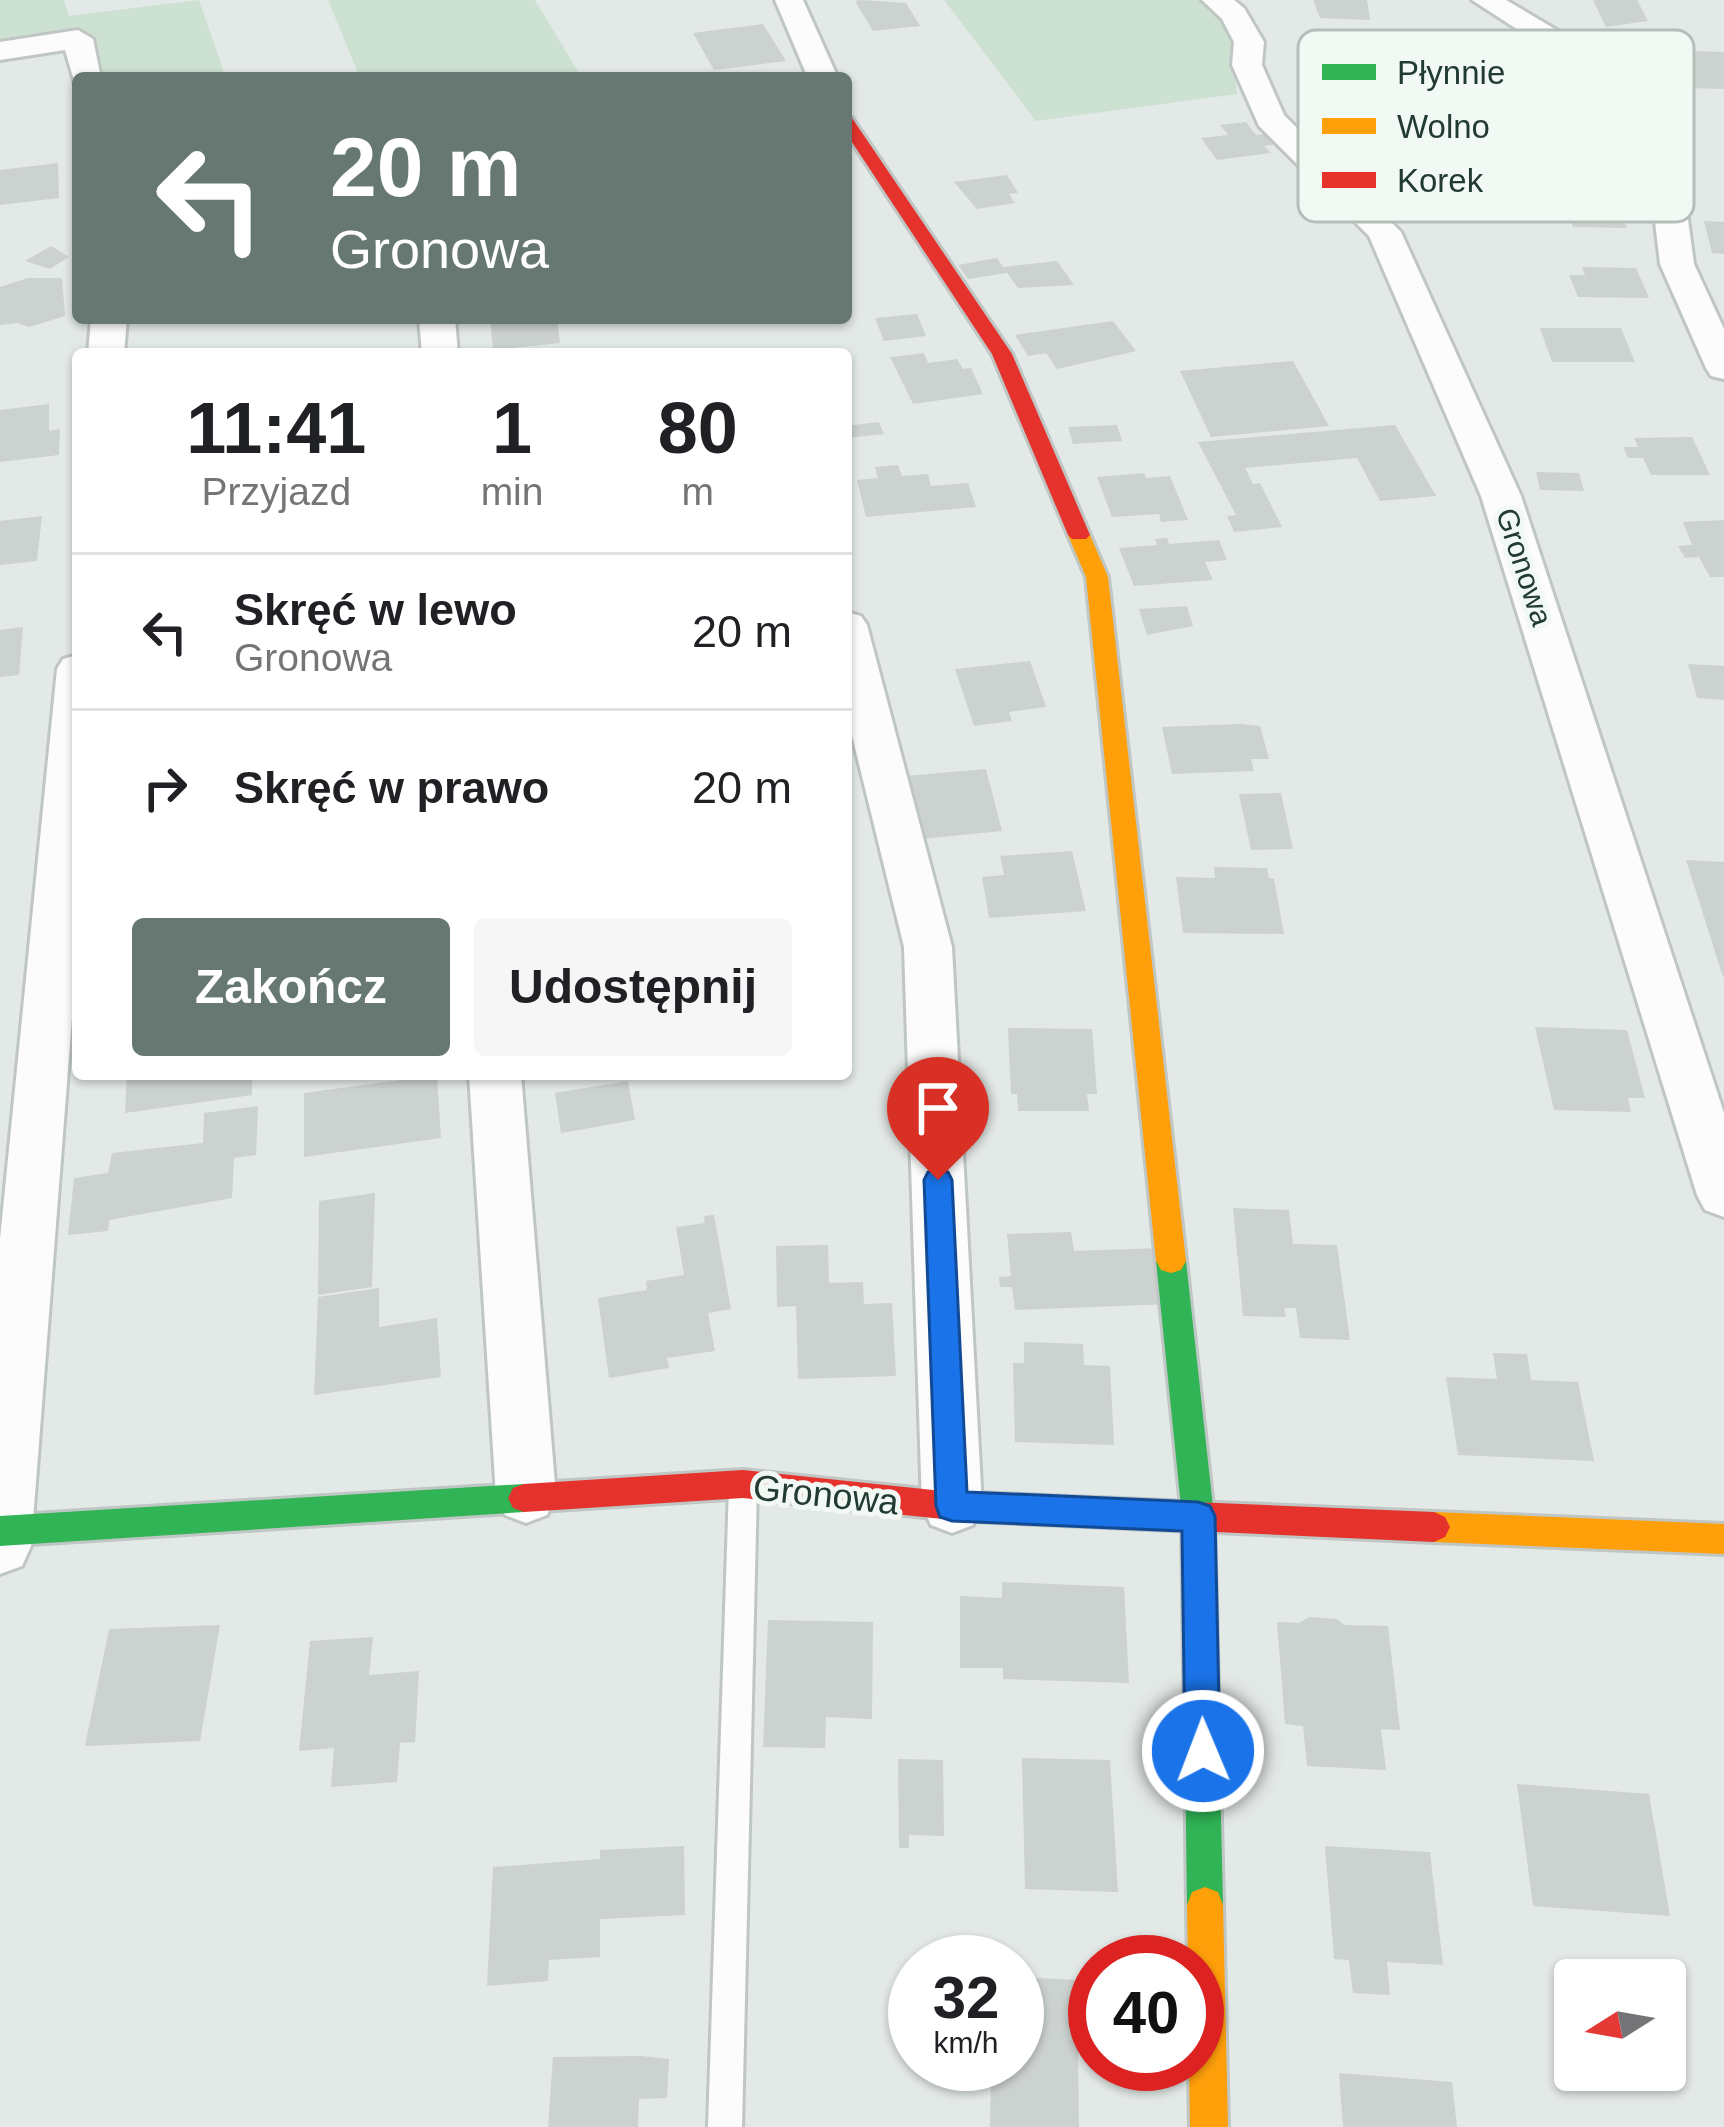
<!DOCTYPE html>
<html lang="pl">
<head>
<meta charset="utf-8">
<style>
  :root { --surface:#fff; --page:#f6f6f6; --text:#202124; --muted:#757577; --line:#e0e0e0; --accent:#667871 }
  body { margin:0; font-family:Helvetica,sans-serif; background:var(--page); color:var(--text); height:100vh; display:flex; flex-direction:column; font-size:45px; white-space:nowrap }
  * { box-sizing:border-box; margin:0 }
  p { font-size:39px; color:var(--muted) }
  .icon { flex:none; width:66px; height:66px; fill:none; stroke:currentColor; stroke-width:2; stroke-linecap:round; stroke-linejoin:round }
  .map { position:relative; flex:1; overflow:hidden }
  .sheet { position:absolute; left:72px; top:348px; width:780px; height:732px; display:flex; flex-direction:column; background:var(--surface); border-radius:12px; box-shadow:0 3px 9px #0004 }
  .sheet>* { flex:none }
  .guide { position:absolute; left:72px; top:72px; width:780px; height:252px; border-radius:12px; box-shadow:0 3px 9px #0004; background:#667871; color:#fff; overflow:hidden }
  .needle { width:78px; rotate:259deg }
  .fabs { position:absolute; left:1554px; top:1959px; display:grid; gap:24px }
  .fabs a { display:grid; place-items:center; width:132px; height:132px; border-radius:12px; background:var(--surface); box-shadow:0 3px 9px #0004; font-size:60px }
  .speed { position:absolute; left:888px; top:1935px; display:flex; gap:24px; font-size:60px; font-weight:700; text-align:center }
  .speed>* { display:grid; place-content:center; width:156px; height:156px; border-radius:50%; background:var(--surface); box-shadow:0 3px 9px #0004; line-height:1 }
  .speed small { font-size:30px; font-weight:400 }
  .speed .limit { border:18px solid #d22; background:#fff; color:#111 }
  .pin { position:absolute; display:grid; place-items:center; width:102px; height:102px; color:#fff; margin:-123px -51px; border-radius:50% 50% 50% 0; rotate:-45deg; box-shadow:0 0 12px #0007 }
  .pin .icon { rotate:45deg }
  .me { position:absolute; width:132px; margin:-66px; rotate:359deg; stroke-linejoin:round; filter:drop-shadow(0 0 9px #0008) }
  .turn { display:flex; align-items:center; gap:42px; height:252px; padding:0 60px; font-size:54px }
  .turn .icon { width:156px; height:156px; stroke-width:2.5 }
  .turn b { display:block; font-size:84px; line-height:102px }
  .eta { display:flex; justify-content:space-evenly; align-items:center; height:204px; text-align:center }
  .eta b { font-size:72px; font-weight:700; line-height:84px }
  .cta { display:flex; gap:24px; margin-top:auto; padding:24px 60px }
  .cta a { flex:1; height:138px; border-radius:12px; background:var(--accent); color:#fff; font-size:48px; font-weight:700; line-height:138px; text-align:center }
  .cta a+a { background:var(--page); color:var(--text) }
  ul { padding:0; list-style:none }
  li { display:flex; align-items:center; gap:36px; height:156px; padding:0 60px; border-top:3px solid var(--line) }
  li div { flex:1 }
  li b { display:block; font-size:45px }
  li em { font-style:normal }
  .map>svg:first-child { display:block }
  .green { fill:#cde1d2 }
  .building { fill:#ccd2cf }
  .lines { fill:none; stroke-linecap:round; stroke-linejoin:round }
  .lane-casing { stroke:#c0c6c3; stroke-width:6 }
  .street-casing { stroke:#c0c6c3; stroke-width:6 }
  .fast-casing { stroke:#bfc6c3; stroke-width:6 }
  .slow-casing { stroke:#bfc6c3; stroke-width:6 }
  .jam-casing { stroke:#bfc6c3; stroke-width:6 }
  .lane { fill:#fbfcfb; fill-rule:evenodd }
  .street { fill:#fbfcfb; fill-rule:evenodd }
  .fast { fill:#30b455; fill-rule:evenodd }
  .slow { fill:#ff9f0a; fill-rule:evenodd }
  .jam { fill:#e5322d; fill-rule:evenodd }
  .route { fill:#1a73e8; stroke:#114b97; stroke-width:3 }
  .labels { text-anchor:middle; stroke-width:10; stroke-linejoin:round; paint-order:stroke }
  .far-street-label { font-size:30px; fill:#223b32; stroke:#f2f8f4 }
  .street-label { font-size:36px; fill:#223b32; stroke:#f2f8f4 }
  .key { fill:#f2f8f4; stroke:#b4bfba; stroke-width:3 }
  .key-label { font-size:33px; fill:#223b32 }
</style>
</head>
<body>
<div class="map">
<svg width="1724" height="2127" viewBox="0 0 1724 2127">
  <rect width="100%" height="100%" fill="#e3e9e6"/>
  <path class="green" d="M0,0H64L69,16L199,0L226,78H97L86,33L0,45Z
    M328,0H535L582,78H360Z
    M944,0H1204C1243,36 1233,45 1237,94L1036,121Z"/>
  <path class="building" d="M860,0L906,3L920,26L873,31L855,1Z
    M1313,0H1367L1370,20L1320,18Z
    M1593,0H1637L1648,21L1606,27Z
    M763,24L786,61L714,70L693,33Z
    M1692,51L1724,52V89L1691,88L1674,53L1693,54Z
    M1246,122L1256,135L1265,134L1273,145L1264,146L1271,153L1217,160L1201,138L1228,135L1220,125Z
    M58,163L59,198L0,205V170Z
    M1007,175L1018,193L1009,194L1015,203L977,209L954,182Z
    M1561,192H1592L1595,199L1617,200L1627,228L1573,227Z
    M1704,221L1724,222V254L1712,253Z
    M51,246L69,257L50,269L25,261Z
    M997,258L1003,267L1057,261L1074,285L1018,288L1007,273L968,279L958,265Z
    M1582,267L1636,268L1649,298L1578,297L1569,275H1585Z
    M28,278H62L65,316L29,327L18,323L0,325V287Z
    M917,314L926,336L884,341L875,318Z
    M490,318H557L560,343L493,350Z
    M1113,321L1136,351L1057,369L1046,353L1028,356L1015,335Z
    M1540,328H1621L1635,362H1552Z
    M924,353L928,363L957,359L963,369L971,368L983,394L913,404L890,357Z
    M1293,361L1329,426L1211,437L1180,371Z
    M49,404V431L60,429L59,455L0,462V410Z
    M879,422L884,434L846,438V426Z
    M1117,425L1122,441L1073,444L1068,427Z
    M1395,425L1436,496L1380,501L1357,458L1245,468L1253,484L1260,483L1282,527L1234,532L1227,516L1236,515L1198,442Z
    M1692,437L1710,475H1651L1643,458H1628L1623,447H1638L1634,438Z
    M898,465L902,476L928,474L931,486L968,483L976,507L866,517L857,480L878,478L875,467Z
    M1536,472L1579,473L1584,491L1540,490Z
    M1144,473L1146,478L1170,476L1188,520L1161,522L1159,514L1112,517L1097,477Z
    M42,516L37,561L0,565V521Z
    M1724,520V577H1710L1699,557L1685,558L1678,546L1692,545L1683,522Z
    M1167,538L1169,544L1219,540L1227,560L1205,562L1213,580L1134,586L1119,548L1157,545L1155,539Z
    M1187,606L1193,626L1147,635L1139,609Z
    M23,627L19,675L0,677V630Z
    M1030,661L1046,707L1009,712L1012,721L974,726L955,669Z
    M1688,664L1724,666V700L1697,698Z
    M1241,724L1260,726L1269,759H1251L1254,771L1172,774L1162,727Z
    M986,769L1002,831L921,839L906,776Z
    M1281,793L1293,849L1251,850L1239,794Z
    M1072,851L1086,911L989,918L982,877L1004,875L1000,856Z
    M1686,860L1724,862V977H1723Z
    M1214,867L1267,868L1269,878L1274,879L1284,934L1183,933L1176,877L1215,878Z
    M1535,1027L1627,1030L1645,1098H1628L1631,1112L1554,1110Z
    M1008,1028L1092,1029L1097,1094H1087L1089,1111H1018L1017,1094H1011Z
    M127,1074H252V1095L125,1113Z
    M437,1075L441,1138L304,1157V1093Z
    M628,1081L635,1120L561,1133L555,1093Z
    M258,1106L256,1155L234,1158L232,1198L109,1220L108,1231L68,1235L74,1178L108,1173L112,1153L203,1143L204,1113Z
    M375,1193L372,1287L318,1295L319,1201Z
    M1233,1208L1289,1210L1293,1244L1337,1245L1350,1340L1300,1338L1296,1308H1284L1286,1317L1243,1316Z
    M714,1215L731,1309L708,1313L715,1351L667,1358L669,1368L609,1378L598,1298L647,1290L646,1281L684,1275L676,1227L705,1223L704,1216Z
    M1071,1232L1074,1251L1160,1248L1170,1304L1015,1310L1012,1287H1000L999,1277L1011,1276L1007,1234Z
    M828,1245L829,1283L863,1282L864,1304L892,1303L896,1376L798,1379L796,1306L777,1307L776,1246Z
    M379,1288V1327L437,1318L441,1377L314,1395L318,1297Z
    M1024,1342L1083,1344L1084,1365L1110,1366L1114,1445L1015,1442L1013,1363H1024Z
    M1493,1353L1527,1354L1531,1380L1578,1382L1594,1461L1458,1455L1446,1377L1497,1379Z
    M1002,1582L1124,1587L1129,1683L1003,1679V1668H960V1596L1002,1598Z
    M1309,1617L1337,1619L1344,1625L1388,1626L1400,1730L1381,1729L1386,1770L1307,1766L1303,1726L1285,1724L1277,1622L1299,1623Z
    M768,1620L873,1622L872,1719L826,1717L825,1748L763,1747Z
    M220,1625L200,1741L85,1746L109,1629Z
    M373,1637L369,1675L419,1671L415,1742L400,1743L397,1782L331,1787L334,1748L299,1751L310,1641Z
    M1022,1758L1110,1760L1118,1892L1025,1889Z
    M898,1759L943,1760L944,1836L909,1835V1848H899Z
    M1517,1784L1649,1794L1670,1916L1533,1906Z
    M684,1846L685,1915L600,1919V1957L549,1960L548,1981L487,1986L493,1867L600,1859V1850Z
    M1325,1846L1430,1852L1443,1965L1387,1962L1390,1995L1353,1993L1349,1960L1334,1959Z
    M1017,1977L1077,1980L1079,2127H990L991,2064H1017Z
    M641,2056L669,2059L667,2098L639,2099L638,2127H548L553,2057Z
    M1339,2073L1452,2082L1457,2127H1343Z"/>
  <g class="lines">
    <g class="lane-casing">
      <path id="lane" d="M743,1474L753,1478L757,1487L742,2127H708L729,1487L733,1478Z"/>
    </g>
    <g class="street-casing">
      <path id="street" d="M775,0H803L838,78H808Z
        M1202,0H1234L1244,8L1264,42L1262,65L1284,115L1401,232L1521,496L1724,1113V1217L1705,1210L1697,1195L1481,496L1369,236L1259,126L1232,65L1234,42L1222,19Z
        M1472,0H1506L1560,32L1679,152L1694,264L1724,329V379L1711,376L1706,368L1660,264L1647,154L1540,44Z
        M78,30L93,39L101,78H78L75,84L65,50L0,60V42Z
        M91,318H127L124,354H88Z
        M419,318H455L458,354H422Z
        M846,612L861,616L867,625L952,947L982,1506L973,1525L952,1533L931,1525L922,1506L904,947L846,711Z
        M78,655V941L31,1546L22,1566L0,1574V1239L57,669L63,659Z
        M469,1074H521L556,1496L547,1515L526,1523L505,1515L496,1496Z"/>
    </g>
    <g class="fast-casing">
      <path id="fast" d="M1171,1249L1181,1252L1186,1261L1214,1516L1223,1905L1218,1918L1205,1923L1192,1918L1187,1905L1182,1516L1156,1261L1161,1252Z
        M524,1484L535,1488L540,1498L535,1508L524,1512L0,1546V1516Z"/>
    </g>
    <g class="slow-casing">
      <path id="slow" d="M1079,529L1090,535L1108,577L1186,1261L1181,1270L1171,1273L1161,1270L1156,1261L1086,577L1068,535Z
        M1434,1512L1724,1524V1554L1434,1542L1423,1537L1418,1527L1423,1517Z
        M1205,1887L1218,1892L1223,1905L1228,2127H1190L1189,2064H1197V1962H1188L1187,1905L1192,1892Z"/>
    </g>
    <g class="jam-casing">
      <path id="jam" d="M846,116L852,118L1012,354L1090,535L1086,539H1072L1068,535L992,354L846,133Z
        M743,1470L952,1492L1434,1512L1445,1517L1450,1527L1445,1537L1434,1542L952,1520L743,1498L524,1512L513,1508L508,1498L513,1488L524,1484Z"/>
    </g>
    <use href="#lane" class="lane"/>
    <use href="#street" class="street"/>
    <use href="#fast" class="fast"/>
    <use href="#slow" class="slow"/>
    <use href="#jam" class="jam"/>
  </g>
  <path class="route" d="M938,1169L948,1172L952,1180L967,1492L1198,1502L1210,1506L1215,1516L1220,1751L1215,1764L1203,1769L1190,1764L1185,1751L1182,1531L952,1521L940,1517L936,1506L924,1180L928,1172Z"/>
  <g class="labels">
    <g class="far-street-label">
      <text transform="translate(1524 567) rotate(72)" y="10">Gronowa</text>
    </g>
    <g class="street-label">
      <text transform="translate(826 1494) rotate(6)" y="13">Gronowa</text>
    </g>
  </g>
  <rect x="1298" y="30" width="396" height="192" rx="18" class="key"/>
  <rect x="1322" y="64" width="54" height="16" fill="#30b455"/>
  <rect x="1322" y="118" width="54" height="16" fill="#ff9f0a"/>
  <rect x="1322" y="172" width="54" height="16" fill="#e5322d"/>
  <g class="key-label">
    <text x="1397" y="84">Płynnie</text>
    <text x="1397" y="138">Wolno</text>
    <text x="1397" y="192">Korek</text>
  </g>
</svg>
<div class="fabs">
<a><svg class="needle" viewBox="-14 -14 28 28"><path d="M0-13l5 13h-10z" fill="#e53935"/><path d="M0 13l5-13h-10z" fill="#757577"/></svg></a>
</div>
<div class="speed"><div>32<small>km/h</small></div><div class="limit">40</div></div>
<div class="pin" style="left:938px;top:1180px;background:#d93025"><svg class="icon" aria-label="arrive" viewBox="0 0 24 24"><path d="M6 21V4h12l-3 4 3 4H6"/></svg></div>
<svg class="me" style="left:1203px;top:1751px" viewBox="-20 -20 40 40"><circle r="17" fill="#1a73e8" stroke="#fff" stroke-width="3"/><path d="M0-11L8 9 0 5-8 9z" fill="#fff"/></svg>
<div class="guide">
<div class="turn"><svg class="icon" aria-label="left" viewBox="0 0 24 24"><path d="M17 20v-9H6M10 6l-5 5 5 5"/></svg><div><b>20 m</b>Gronowa</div></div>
</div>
<section class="sheet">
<div class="eta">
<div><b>11:41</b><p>Przyjazd</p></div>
<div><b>1</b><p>min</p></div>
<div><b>80</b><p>m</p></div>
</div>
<ul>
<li><svg class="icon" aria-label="left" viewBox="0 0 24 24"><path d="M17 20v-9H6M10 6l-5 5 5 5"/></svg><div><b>Skręć w lewo</b><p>Gronowa</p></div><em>20 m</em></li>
<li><svg class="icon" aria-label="right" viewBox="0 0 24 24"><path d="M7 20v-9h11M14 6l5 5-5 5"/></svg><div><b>Skręć w prawo</b></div><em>20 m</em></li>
</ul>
<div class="cta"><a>Zakończ</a><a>Udostępnij</a></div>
</section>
</div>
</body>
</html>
